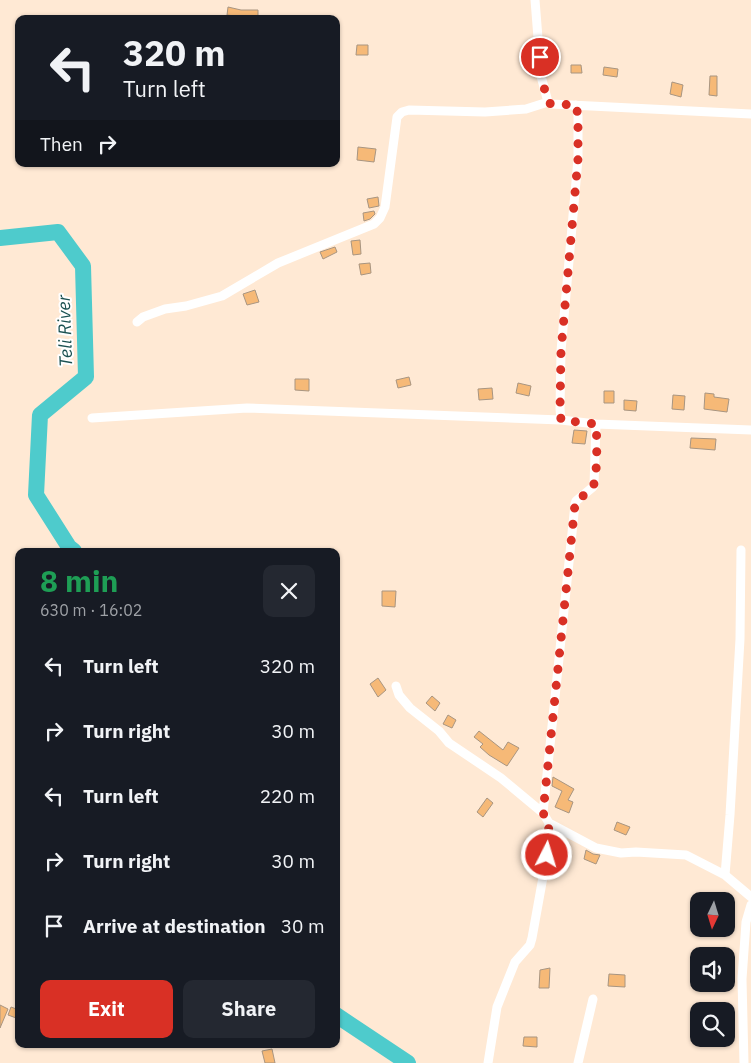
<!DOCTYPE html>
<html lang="en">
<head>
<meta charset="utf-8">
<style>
  :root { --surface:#171b24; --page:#242831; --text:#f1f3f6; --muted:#9ea1a6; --accent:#d93025 }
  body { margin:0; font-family:"IBM Plex Sans",sans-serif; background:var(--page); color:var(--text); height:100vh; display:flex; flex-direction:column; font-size:19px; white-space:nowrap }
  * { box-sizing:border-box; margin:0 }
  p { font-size:16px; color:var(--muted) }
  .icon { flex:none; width:28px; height:28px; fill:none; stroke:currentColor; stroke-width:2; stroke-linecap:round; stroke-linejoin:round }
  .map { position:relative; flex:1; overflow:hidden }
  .panel { position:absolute; left:15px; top:548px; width:325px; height:500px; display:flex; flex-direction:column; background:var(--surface); border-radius:10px; box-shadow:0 1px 4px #0004 }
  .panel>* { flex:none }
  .guide { position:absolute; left:15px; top:15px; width:325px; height:152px; border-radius:10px; box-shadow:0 1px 4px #0004; background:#171b24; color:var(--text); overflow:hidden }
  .needle { width:32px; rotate:184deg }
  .controls { position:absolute; left:690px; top:892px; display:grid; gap:10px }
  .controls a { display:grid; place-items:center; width:45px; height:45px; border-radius:10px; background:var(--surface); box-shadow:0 1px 4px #0004; font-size:25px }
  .pin { position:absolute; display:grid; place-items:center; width:42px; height:42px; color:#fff; margin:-21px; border:2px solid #fff; border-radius:50%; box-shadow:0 1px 5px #0007 }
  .me { position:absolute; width:55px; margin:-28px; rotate:5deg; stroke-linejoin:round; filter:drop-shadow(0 0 4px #0008) }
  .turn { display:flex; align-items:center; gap:18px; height:105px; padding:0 25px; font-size:22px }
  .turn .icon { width:65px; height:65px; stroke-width:2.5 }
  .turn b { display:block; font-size:35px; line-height:42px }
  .then { display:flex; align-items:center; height:48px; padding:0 25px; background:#0003; gap:10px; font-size:19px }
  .round { display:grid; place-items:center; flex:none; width:52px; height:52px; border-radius:10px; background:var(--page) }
  .head { display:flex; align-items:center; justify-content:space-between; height:85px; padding:0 25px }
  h1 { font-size:30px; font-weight:700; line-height:38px; color:#1e9e55 }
  .primary-button { display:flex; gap:10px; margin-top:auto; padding:10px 25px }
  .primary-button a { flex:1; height:58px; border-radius:10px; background:var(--accent); color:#fff; font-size:20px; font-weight:700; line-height:58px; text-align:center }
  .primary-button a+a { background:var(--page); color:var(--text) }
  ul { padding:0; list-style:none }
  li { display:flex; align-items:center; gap:15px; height:65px; padding:0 25px }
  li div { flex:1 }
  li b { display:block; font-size:19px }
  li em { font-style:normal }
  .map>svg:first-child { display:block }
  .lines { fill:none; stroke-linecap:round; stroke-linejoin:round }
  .river { stroke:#4ecbcc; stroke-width:16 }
  .building { fill:#f6b977; stroke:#a89581 }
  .street { stroke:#fff; stroke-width:9 }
  .route { stroke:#d93025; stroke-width:9; stroke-dasharray:0 16.2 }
  .labels { text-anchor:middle; stroke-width:4; stroke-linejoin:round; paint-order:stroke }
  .water-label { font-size:18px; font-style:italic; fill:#1b5151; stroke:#fff }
</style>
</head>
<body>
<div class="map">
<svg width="751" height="1063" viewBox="0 0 751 1063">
  <rect width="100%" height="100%" fill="#ffe9d4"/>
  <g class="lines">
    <path class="river" d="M0,238L58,232L83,266L86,377L40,415L36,495L69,547L74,551
      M336,1015L408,1063"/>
  </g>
  <path class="building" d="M228,7L241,10H258V18L242,17L227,15Z
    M357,45H368V55H356Z
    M571,65H581L582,73H571Z
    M604,67L618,69L617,77L603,75Z
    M710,76H717V96L709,95Z
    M672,82L683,85L681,97L670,94Z
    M358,147L376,149L374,162L357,160Z
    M378,197L379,206L369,208L367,199Z
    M374,211L375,214L370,219L364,221L363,213Z
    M360,240L361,254L353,255L351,241Z
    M335,247L337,252L323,259L320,252Z
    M370,263L371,273L361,275L359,264Z
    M255,290L259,302L247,305L243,294Z
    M409,377L411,385L398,388L396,380Z
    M295,379H309V391L295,390Z
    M518,383L531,386L529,396L516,393Z
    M492,388L493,399L479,400L478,389Z
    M604,391H614V403H604Z
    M705,393L714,394V397L729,399L727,412L704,409Z
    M673,395L685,396L684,410L672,409Z
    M624,400L637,401L636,411L624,410Z
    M574,430L587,431L585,444L572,443Z
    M691,438L716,439L715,450L690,448Z
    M382,591H396L395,607L382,606Z
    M378,678L386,690L378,697L370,684Z
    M432,696L440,703L435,711L426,703Z
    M448,715L456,720L452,728L443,724Z
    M479,731L503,750L508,742L519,748L507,766L489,755L480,747L483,744L474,737Z
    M553,777L574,789L568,800L573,802L569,813L555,807L562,791L552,786Z
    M487,798L493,803L483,817L477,812Z
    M617,822L630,827L626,835L614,830Z
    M586,850L593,854L600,855L596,864L584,859Z
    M550,968L549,988H539L540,970Z
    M609,974L625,975V987L608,986Z
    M0,1005L8,1009L0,1028Z
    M11,1007L19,1010V1019L8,1015Z
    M524,1037H537V1047L523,1046Z
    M272,1049L275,1063H265L262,1051Z"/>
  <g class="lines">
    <path class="street" d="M535,0L541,76L548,102L551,104L751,114
      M137,322L143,317L165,309L186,306L222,296L278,263L374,224L380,218L385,207L397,117L402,112L409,110L485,112L526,109L548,102
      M92,418L247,408L561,420L596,424L751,430
      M561,420L560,409L561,351L578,159V116L576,105
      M596,424L594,485L593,487L576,501L575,504L543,813L549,823L596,848L621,853L636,852L686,855L725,875L751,897
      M396,686L399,695L410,708L439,731L449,743L501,778L543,813
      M725,875L730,815L740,639L741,550
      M488,1063L497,1007L515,962L530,945L532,938L547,855L549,823
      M578,1063L593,999
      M744,1063L742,979L746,922L751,905"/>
  </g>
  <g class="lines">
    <path class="route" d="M540,57L541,76L548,102L551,104L576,105L578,116V159L561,351L560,409L561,420L596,424C597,435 598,482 592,488C588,493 581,497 576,501L575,504L543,813L549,823L547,855"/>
  </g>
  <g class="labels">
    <g class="water-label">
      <text transform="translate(65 331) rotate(-92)" y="6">Teli River</text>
    </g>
  </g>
</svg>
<div class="controls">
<a><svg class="needle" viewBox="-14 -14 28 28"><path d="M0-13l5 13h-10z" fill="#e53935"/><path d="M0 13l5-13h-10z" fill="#9ea1a6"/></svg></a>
<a><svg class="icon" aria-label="sound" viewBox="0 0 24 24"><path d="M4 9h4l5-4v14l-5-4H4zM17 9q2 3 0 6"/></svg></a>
<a><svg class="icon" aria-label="search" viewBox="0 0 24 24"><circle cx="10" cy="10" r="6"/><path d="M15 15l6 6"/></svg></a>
</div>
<div class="pin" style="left:540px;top:57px;background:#d93025"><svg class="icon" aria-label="arrive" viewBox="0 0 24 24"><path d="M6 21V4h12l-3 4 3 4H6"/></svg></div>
<svg class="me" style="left:547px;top:855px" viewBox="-20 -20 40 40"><circle r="17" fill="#d93025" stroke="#fff" stroke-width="3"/><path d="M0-11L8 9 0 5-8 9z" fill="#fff"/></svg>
<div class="guide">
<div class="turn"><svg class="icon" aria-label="left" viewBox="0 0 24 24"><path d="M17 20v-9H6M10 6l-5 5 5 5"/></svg><div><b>320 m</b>Turn left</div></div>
<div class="then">Then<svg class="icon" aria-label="right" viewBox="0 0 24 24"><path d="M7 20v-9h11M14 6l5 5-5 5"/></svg></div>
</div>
<section class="panel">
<div class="head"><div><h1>8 min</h1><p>630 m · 16:02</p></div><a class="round"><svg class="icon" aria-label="close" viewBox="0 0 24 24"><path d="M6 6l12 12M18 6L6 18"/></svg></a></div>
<ul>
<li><svg class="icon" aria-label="left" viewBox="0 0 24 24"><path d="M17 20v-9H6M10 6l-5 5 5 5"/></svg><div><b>Turn left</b></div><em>320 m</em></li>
<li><svg class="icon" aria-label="right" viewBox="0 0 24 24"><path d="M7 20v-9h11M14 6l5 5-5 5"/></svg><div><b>Turn right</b></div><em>30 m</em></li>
<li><svg class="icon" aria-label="left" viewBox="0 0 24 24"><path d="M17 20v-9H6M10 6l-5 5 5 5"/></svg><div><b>Turn left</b></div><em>220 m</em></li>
<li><svg class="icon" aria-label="right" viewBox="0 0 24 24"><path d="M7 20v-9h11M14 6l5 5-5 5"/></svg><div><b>Turn right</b></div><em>30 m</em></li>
<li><svg class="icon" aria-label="arrive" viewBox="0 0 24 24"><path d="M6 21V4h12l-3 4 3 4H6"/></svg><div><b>Arrive at destination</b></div><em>30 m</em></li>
</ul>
<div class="primary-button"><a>Exit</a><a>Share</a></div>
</section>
</div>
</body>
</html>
